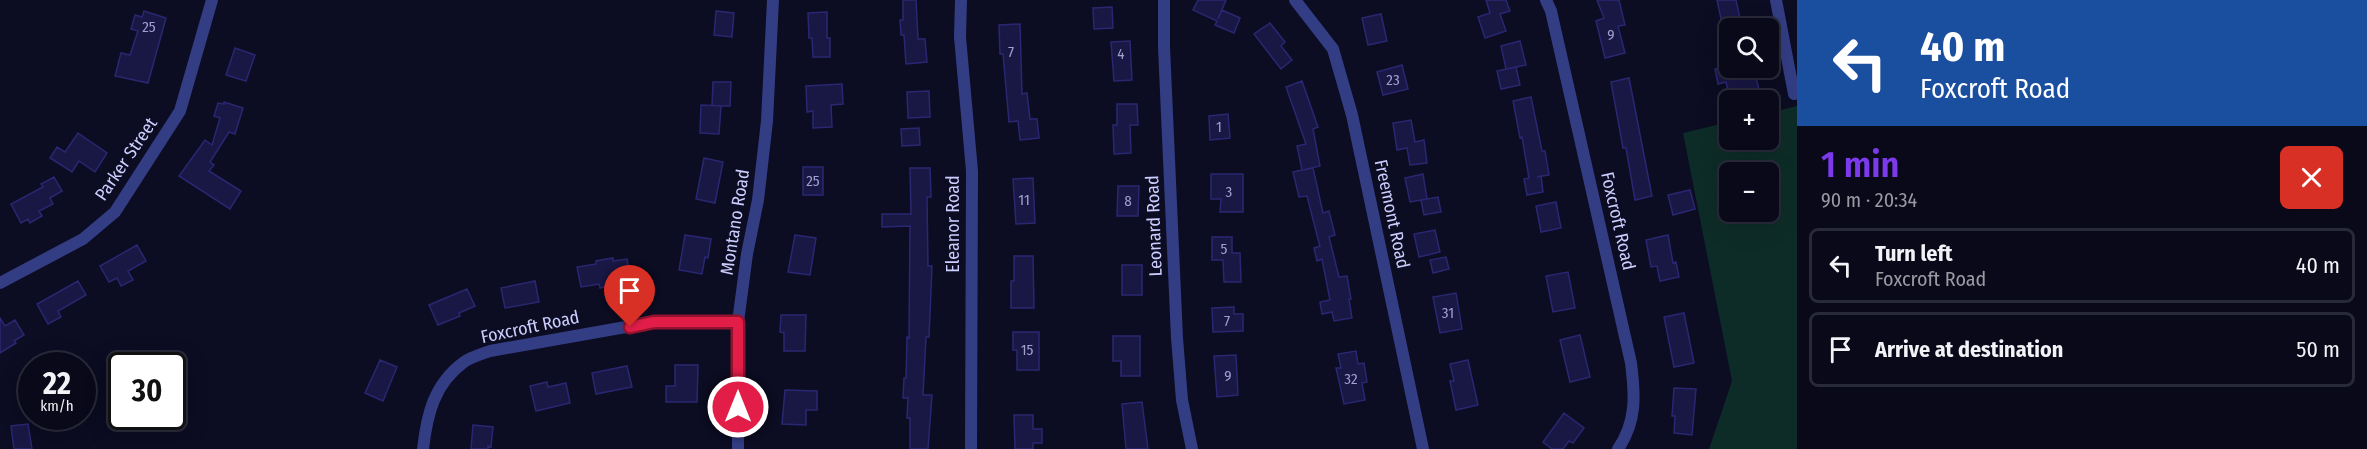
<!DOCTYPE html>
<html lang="en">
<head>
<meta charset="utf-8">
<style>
  :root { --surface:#09091a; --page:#171727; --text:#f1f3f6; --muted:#999aa2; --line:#292a39; --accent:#7c3aed }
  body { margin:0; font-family:"Fira Sans Condensed",sans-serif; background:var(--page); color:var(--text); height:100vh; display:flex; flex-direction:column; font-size:22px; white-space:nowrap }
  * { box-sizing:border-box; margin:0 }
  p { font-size:20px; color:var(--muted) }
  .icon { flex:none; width:33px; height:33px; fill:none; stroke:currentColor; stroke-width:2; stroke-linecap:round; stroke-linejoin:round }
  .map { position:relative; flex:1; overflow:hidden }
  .panel { display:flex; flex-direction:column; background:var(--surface); width:570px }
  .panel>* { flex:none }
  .guide { background:#1a4fa0; color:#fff; overflow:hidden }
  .fabs { position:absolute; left:1719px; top:18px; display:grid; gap:12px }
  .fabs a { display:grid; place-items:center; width:60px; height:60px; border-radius:9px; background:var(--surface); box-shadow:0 6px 24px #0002,0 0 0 2px var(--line); font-size:30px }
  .speed { position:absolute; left:18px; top:352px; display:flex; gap:12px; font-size:30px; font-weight:700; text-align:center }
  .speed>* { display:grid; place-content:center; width:78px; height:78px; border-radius:50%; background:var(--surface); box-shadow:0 6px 24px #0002,0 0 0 2px var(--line); line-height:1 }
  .speed small { font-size:15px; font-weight:400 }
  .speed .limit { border:3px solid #111; border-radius:9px; background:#fff; color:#111 }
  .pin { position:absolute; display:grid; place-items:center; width:51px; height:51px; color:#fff; margin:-62px -26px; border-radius:50% 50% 50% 0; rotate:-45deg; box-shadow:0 0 6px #0007 }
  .pin .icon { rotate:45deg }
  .me { position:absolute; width:66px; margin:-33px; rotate:0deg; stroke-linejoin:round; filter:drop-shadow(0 0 4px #0008) }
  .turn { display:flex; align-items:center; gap:21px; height:126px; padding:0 24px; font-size:27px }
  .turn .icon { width:78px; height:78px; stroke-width:2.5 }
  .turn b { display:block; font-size:42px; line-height:51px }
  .round { display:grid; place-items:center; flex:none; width:63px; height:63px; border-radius:9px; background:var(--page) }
  .headline { display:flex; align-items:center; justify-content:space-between; height:102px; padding:0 24px }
  h1 { font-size:36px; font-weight:600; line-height:45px; color:var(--accent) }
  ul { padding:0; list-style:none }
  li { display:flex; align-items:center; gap:18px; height:75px; margin:0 12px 9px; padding:0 12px; border:3px solid var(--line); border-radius:9px }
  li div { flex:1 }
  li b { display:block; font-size:22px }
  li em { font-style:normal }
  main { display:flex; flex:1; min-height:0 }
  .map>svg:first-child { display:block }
  .green { fill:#0e2c27; fill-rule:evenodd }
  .building { fill:#191744; stroke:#2a2772; stroke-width:1.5 }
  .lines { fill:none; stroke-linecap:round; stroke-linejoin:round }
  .minor { stroke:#333d84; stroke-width:12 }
  .route-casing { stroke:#92132f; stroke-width:15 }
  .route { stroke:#e11d48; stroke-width:10 }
  .labels { text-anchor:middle; stroke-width:6; stroke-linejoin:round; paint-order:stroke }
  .number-label { font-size:15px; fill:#9fa0d0 }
  .street-label { font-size:18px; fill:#ccceff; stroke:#0c0c22 }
</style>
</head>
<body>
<main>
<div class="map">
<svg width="1797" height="449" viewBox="0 0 1797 449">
  <rect width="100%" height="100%" fill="#0c0c22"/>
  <path class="green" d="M1797,106V449H1709L1732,381L1683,133L1729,122L1730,140H1768L1769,113ZM1730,172H1768V212H1730Z"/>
  <path class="building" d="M903,0H916L918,39H925L927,62L906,64L904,35H901L900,20H903Z
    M1198,0H1226L1218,19L1222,10L1240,18L1234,33L1215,25L1217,21L1193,10Z
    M1486,0H1506L1510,11L1500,14L1506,31L1485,38L1478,17L1490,13Z
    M1597,0H1619L1625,25L1618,26L1625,53L1605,58L1596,21L1604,18Z
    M1717,0H1736L1742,28H1723Z
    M1112,7L1113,28L1094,29L1093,8Z
    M144,11L166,18L148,83L115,76L121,53L130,55L138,31L131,29L135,15L142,17Z
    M716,11L734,13L732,37L714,35Z
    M827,12V38H830V57H813L812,38H809L808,13Z
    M1381,14L1387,41L1368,45L1362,18Z
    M1270,23L1285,42L1281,46L1292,60L1281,69L1254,34Z
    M1020,24L1022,94L1027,93L1030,119H1037L1039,138L1020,140L1018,121L1009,122L1003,54H1000L999,25Z
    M1130,41L1132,80L1114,81L1111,42Z
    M1520,41L1526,65L1506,69L1501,46Z
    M235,48L255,55L246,81L226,75Z
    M1402,65L1408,89L1383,95L1377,72Z
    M1730,66V68H1740L1741,75L1755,73L1760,94L1755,95L1756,100H1730L1726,82L1718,84L1715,69Z
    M1516,67L1520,85L1501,89L1497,71Z
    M1629,78L1652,196L1635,200L1626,148H1623L1611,82Z
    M1302,81L1318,127L1313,129L1320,166L1303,170L1313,168L1323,213L1329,211L1335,235L1329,237L1339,277L1347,276L1351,299H1349L1352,318L1334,321L1332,312L1322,314L1320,302L1330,300L1322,259L1317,261L1314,248L1320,246L1318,239L1307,196L1299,197L1293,172L1302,170L1297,146L1306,144L1286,87Z
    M713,82H731L730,106H712Z
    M842,84L843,104L831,105L832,127L813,128V111L807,112L806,86Z
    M929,91L930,117L908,118L907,92Z
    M1531,97L1542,151H1545L1549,175L1537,177L1541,176L1543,192L1527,195L1524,179L1529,178L1522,137L1520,138L1513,101Z
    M224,102L243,108L235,134L229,132L210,162L214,165L209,171L241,191L230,209L179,176L205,140L212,145L220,118L214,116L218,103L224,104Z
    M1117,104H1137L1138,125H1130L1131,153L1114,154L1113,125H1117Z
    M701,105L721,106L719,134L700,133Z
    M1228,114L1230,138L1210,140L1209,116Z
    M1411,120L1415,142L1424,140L1427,163L1410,165L1407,148L1397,150L1393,123Z
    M919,128L920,145L902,146L901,129Z
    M78,133L107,153L95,172L79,161L72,172L50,158L57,147L65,152Z
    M704,158L723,162L715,203L696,199Z
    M803,167H823V195H803Z
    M910,168H930L931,197H927L928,266H932L931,290L929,337H926L923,395H932L928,449H910V418H907L908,398H903L904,378H906L907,337L909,338L910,226L882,227V214H911Z
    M1211,174H1243V212H1220L1221,199H1211Z
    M1423,174L1427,199L1410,202L1405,178Z
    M54,177L62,191L50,198L53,204L39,211L42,216L30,223L28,219L21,223L11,204L43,187L41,184Z
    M1033,178L1035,223L1016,224L1013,179Z
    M1118,186H1139L1138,216H1117Z
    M1690,190L1695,209L1673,215L1668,195Z
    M1438,197L1441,212L1424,215L1421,200Z
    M1556,202L1561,228L1541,232L1536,206Z
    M1435,230L1440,252L1419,257L1414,234Z
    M685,235L711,239L708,258L705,257L702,274L679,270Z
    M795,235L816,238L810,275L788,272Z
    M1668,235L1673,263L1676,262L1679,277L1660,281L1657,266L1651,267L1646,240Z
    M1212,237H1232V253H1240L1241,282H1224L1223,260H1212Z
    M137,245L146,261L128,271L133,280L121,286L117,278L109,282L100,266Z
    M1014,256H1033L1034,308H1011V281H1014Z
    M1446,257L1449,269L1433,273L1430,260Z
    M613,258V261L627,259L631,279L600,288L599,284L581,287L577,267L596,264V261Z
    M1122,265H1142V295H1122Z
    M1568,272L1575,308L1553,312L1546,276Z
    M78,281L86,295L58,311L61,317L48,324L37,304Z
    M535,281L539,302L505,308L501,288Z
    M467,289L475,306L459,313L460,316L438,325L429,305Z
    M1456,293L1462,329L1440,333L1433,297Z
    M1234,307V314H1243V331L1213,332L1212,308Z
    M1684,313L1694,363L1674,367L1664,317Z
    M781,315H806L805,351H784V333L780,332Z
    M0,318L5,326L15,320L24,335L14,341L16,343L0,353Z
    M1013,332H1039V370H1017V350H1013Z
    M1580,335L1590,377L1570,382L1560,340Z
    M1113,336H1140V376H1121V361H1113Z
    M1356,351L1358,364L1364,363L1367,382L1362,383L1365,400L1344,404L1336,368H1341L1338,354Z
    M1236,355L1238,395L1217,397L1214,356Z
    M380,360L397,367L383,401L365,393Z
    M1468,360L1478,405L1456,410L1450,381H1454L1450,364Z
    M675,365H698L697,402H666V386H675Z
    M627,366L632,387L596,394L592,373Z
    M547,382L548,387L566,383L570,403L536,411L530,386Z
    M1674,388L1696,389L1692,435L1674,433L1675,416H1672Z
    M785,390L817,391V410H806V425L782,424Z
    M1142,402L1148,449H1126L1122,404Z
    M1564,413L1584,428L1573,443L1569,441L1563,449H1552L1543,442Z
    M1014,415H1033V429H1042V443H1033V449H1015Z
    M28,424L32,449H14L11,426Z
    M473,425L493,427L491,447L488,446V449H471Z"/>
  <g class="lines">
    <path class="minor" d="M961,0L960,37L972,171L971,449
      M1164,0V47L1177,338L1182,400L1192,449
      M1295,0L1333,49L1352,115L1423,449
      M1546,0L1551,11L1631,363C1635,395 1637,421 1618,449
      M1776,0L1794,94
      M0,283L83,239L115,212L180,111L212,0
      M423,449C427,414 434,384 464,362C471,357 482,354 490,351L654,322H738
      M738,449V322L747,254L758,200L767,121L773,0"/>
  </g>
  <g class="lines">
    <g class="route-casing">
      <path id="route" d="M630,327L654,322H738V407"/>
    </g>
    <use href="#route" class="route"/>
  </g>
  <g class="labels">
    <g class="number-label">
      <text x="149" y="32">25</text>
      <text x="1611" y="40">9</text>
      <text x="1011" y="57">7</text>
      <text x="1121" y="59">4</text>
      <text x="1393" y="85">23</text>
      <text x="1219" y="132">1</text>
      <text x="813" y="186">25</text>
      <text x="1229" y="197">3</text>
      <text x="1024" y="205">11</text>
      <text x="1128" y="206">8</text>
      <text x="1224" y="254">5</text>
      <text x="1448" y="318">31</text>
      <text x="1227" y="326">7</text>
      <text x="1027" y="355">15</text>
      <text x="1228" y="381">9</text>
      <text x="1351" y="384">32</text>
    </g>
    <g class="street-label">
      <text transform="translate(126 159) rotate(-56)" y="6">Parker Street</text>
      <text transform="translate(1392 214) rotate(78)" y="6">Freemont Road</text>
      <text transform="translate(1618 221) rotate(77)" y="6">Foxcroft Road</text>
      <text transform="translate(735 222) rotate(-81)" y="6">Montano Road</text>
      <text transform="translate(953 224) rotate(-90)" y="6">Eleanor Road</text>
      <text transform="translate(1154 226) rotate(-92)" y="6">Leonard Road</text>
      <text transform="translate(530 327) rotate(-12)" y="6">Foxcroft Road</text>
    </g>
  </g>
</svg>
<div class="fabs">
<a><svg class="icon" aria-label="search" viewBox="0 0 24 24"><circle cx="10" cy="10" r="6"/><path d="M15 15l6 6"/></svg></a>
<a>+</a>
<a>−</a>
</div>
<div class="speed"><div>22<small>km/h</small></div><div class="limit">30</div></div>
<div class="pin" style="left:630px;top:327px;background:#d93025"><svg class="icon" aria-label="arrive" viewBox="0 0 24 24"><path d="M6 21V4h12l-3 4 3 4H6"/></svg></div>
<svg class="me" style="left:738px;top:407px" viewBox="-20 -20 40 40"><circle r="17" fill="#e11d48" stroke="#fff" stroke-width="3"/><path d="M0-11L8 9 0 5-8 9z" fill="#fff"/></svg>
</div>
<section class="panel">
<div class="guide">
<div class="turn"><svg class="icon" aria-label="left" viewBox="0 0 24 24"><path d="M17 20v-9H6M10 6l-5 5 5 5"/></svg><div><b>40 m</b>Foxcroft Road</div></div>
</div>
<div class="headline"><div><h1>1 min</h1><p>90 m · 20:34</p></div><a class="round" style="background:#d93025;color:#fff"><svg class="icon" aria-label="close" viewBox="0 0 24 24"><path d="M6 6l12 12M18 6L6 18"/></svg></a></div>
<ul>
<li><svg class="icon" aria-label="left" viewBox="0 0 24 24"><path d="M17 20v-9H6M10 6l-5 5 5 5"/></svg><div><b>Turn left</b><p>Foxcroft Road</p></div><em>40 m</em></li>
<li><svg class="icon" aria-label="arrive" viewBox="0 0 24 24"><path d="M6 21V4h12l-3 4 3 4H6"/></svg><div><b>Arrive at destination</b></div><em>50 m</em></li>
</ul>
</section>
</main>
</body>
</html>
